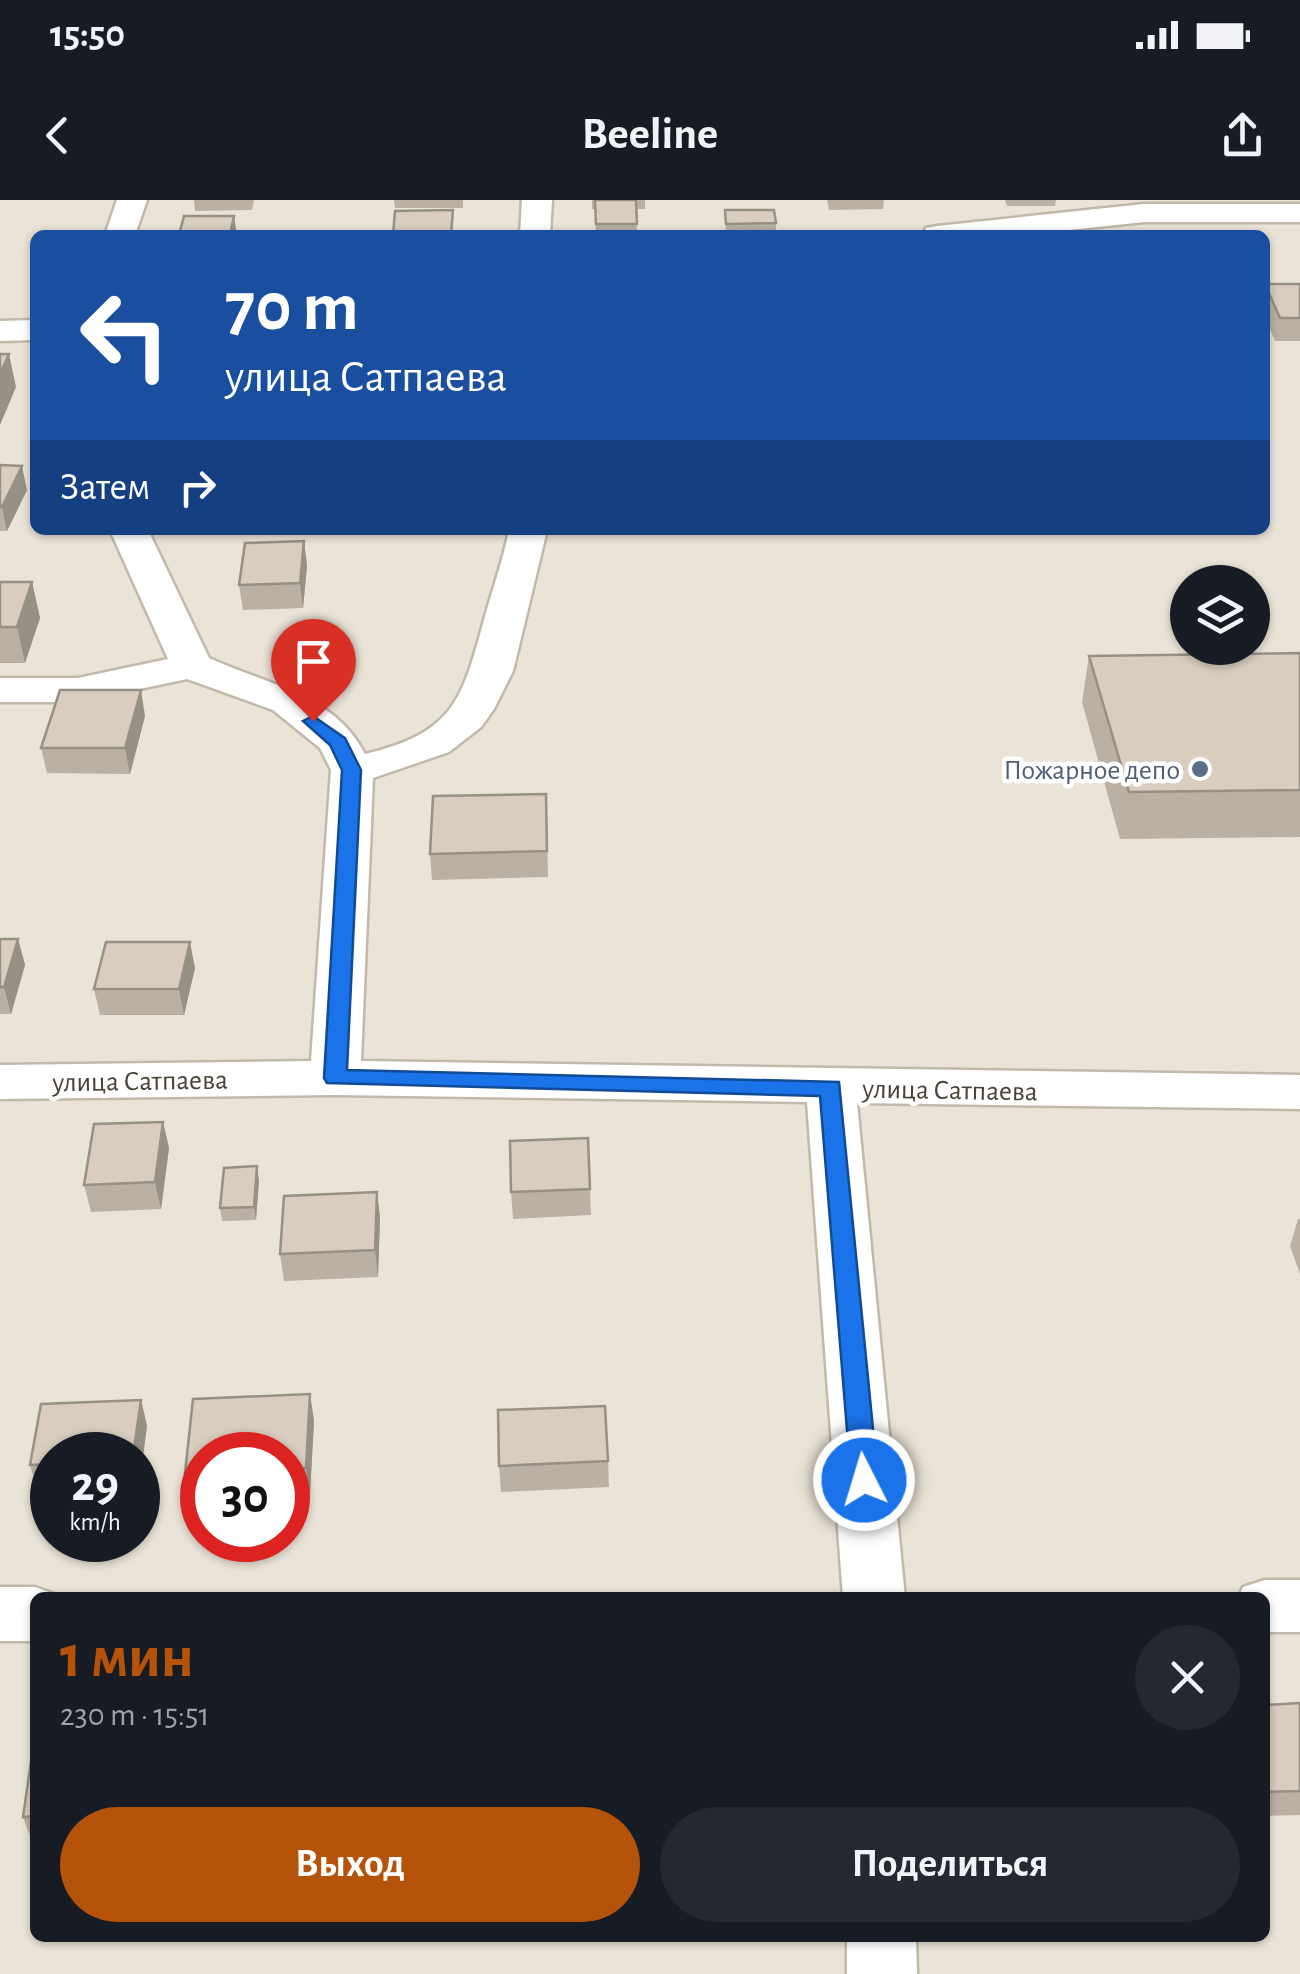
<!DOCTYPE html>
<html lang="ru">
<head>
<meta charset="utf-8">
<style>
  :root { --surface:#171b24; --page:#242831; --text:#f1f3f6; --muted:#9ea1a6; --accent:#b45309 }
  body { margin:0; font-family:"Alegreya Sans",sans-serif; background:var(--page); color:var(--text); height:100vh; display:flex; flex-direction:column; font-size:38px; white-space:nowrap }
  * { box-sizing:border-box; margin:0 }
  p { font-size:32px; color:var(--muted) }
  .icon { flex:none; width:55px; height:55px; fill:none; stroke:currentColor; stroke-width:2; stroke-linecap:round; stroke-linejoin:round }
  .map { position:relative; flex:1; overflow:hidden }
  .panel { position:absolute; left:30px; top:1392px; width:1240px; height:350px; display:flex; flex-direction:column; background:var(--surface); border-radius:15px; box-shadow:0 2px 8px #0004 }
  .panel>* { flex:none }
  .hud { position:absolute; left:30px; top:30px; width:1240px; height:305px; border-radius:15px; box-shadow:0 2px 8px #0004; background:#1a4fa0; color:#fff; overflow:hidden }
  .buttons { position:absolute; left:1170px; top:365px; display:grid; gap:20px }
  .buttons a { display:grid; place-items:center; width:100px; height:100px; border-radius:50%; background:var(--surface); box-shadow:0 2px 8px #0004; font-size:50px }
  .speed { position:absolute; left:30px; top:1232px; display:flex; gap:20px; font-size:50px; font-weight:700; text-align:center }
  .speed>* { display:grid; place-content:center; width:130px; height:130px; border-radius:50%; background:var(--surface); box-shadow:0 2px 8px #0004; line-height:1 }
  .speed small { font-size:25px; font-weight:400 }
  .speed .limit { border:15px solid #d22; background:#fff; color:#111 }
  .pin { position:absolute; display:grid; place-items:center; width:85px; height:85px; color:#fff; margin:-102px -42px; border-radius:50% 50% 50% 0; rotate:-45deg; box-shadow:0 0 10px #0007 }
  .pin .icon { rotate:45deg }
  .me { position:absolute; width:110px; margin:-55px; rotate:355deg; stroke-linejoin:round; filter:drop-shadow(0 0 8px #0008) }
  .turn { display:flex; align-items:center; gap:35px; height:210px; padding:0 30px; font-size:45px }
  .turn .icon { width:130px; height:130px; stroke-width:2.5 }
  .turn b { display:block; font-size:70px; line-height:85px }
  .then { display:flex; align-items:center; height:95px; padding:0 30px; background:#0003; gap:20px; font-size:38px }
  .round { display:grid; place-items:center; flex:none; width:105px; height:105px; border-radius:52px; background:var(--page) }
  .overview { display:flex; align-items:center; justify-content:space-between; height:170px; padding:0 30px }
  h1 { font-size:60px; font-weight:700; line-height:75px; color:var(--accent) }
  .action { display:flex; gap:20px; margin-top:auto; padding:20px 30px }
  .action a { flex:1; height:115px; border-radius:60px; background:var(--accent); color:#fff; font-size:40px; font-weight:700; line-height:115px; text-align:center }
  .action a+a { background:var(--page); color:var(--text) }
  .status { display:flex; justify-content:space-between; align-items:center; height:70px; padding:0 50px; background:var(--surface); direction:ltr }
  .status svg { height:28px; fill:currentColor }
  header { display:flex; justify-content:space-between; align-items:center; height:130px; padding:0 30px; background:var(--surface); font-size:45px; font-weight:700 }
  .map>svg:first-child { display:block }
  .residential { fill:#eae3d7; fill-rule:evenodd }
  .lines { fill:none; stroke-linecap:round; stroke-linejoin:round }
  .minor-casing { stroke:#c2b9ab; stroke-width:5 }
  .minor { fill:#fff; fill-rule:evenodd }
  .wall { fill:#bab0a3 }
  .shaded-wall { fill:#979085 }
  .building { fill:#d8cdbe; stroke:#979085; stroke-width:2.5 }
  .route { fill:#1a73e8; stroke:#114b97; stroke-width:2.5 }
  .service-dot { fill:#5c6f8a; stroke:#fff; stroke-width:4 }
  .labels { text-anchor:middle; stroke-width:9; stroke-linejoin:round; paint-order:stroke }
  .service-label { font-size:28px; fill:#4e5e75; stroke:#fff; text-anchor:end }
  .street-label { font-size:28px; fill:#4a4237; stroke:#fff }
</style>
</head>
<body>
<div class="status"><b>15:50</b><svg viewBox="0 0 49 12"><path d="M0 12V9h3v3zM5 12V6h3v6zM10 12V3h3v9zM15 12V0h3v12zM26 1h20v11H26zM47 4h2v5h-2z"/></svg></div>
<header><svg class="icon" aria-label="back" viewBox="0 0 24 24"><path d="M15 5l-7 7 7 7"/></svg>Beeline<svg class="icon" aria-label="share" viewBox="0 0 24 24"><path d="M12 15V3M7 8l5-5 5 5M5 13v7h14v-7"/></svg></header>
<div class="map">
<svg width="1300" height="1774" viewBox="0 0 1300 1774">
  <rect width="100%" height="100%" fill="#f5f2e9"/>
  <path class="residential" d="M0,0H1300V1774H0ZM35,35H1265V330H35ZM1188,382H1252V448H1188ZM52,1255H138V1340H52ZM202,1255H288V1340H202ZM35,1398H1265V1738H35Z"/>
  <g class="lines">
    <g class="minor-casing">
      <path id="minor" d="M117,0H147L135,35H105Z
        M522,0H552L550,35H520Z
        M1144,4H1300V22H1144L1023,35H922L926,28L937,26Z
        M35,120V140L0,141V121Z
        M110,330H148L209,458C265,484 334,493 365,554C454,533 462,500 484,420C492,390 503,361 509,330H547L513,471L494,509L481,527L449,552L373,578L361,861L1300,875V909L857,903L905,1398H843L807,902L335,895L0,899V865L311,861L331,570L320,548L273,510L187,479L78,502H0V478H78L168,459Z
        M1265,1380H1300V1432H1265V1398H1238L1243,1387Z
        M0,1387H35L57,1395L35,1398V1441H0Z
        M847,1738H916L917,1774H847Z"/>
    </g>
    <use href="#minor" class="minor"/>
  </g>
  <path class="wall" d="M194,0H254L252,10L195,11Z
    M394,0H463V8H395Z
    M592,0H645V9H636L637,35H596L595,9H592Z
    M827,0H884L883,9L829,10Z
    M1005,0H1056L1055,6H1007Z
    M725,10L776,23V34L726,35Z
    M1265,84H1300V141H1275L1265,118Z
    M0,265L27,290L7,331H0Z
    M304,341L307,366L303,408L243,410L239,385Z
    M0,382H32L40,418L25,463H0Z
    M1300,453V637L1120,639L1082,502L1089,456Z
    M145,516L130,574L47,573L41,548Z
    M546,594L548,677L432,680L430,654Z
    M0,739H18L25,765L11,814H0Z
    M195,768L184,815H100L94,789Z
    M163,922L169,948L161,1009L91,1012L84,985Z
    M588,938L591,1015L513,1019L511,992Z
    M259,980L256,1020L222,1021L220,1008Z
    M377,992L380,1018L378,1077L284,1081L280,1054Z
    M1298,1019H1300V1074L1290,1046Z
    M310,1194L314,1221L310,1294L288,1295V1255H202V1299H191L185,1273L193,1199Z
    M141,1200L147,1226L139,1287H138V1255H52V1291H38L30,1265Z
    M608,1261L609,1287L501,1292L499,1266Z
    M1300,1503V1615L1265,1616V1505Z
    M35,1534V1641H32L23,1617Z"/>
  <path class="shaded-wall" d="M234,16L237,35H230Z
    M9,154L16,187L0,225V174Z
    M22,266L27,290L7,331L2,307Z
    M304,341L307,366L303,408L300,383Z
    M32,382L40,418L25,463L17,427Z
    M141,490L145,516L130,574L125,548Z
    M18,739L25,765L11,814L4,787Z
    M190,742L195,768L184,815L179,789Z
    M163,922L169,948L161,1009L155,982Z
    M257,966L259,980L256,1020L254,1007Z
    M377,992L380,1018L378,1077L375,1050Z
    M310,1194L314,1221L310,1294L306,1268Z
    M141,1200L147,1226L139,1287L138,1279V1255H133Z"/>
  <path class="building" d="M595,0H636L637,24H596Z
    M453,10L451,34L393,35L395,11Z
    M725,10H774L776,23L726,24Z
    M184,16H234L230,35H179Z
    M1265,84H1300V118H1280Z
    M0,154H9L0,174Z
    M0,265L22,266L2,307H0Z
    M304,341L300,383L239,385L245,343Z
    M0,382H32L17,427H0Z
    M1300,453V590L1129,592L1089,456Z
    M60,490H141L125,548H41Z
    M546,594L547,651L430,654L433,596Z
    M0,739H18L4,787H0Z
    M106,742H190L179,789H94Z
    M163,922L155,982L84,985L94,924Z
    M588,938L590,989L511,992L510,941Z
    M257,966L254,1007L220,1008L224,968Z
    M377,992L375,1050L280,1054L284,996Z
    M310,1194L306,1268L288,1269V1255H202V1272L185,1273L193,1199Z
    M141,1200L133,1255H52V1264L30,1265L41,1204Z
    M605,1206L608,1261L499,1266L498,1210Z
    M1300,1503V1591L1265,1592V1505Z
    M35,1534V1616L23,1617Z"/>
  <path class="route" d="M313,516L345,538L361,570L347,870L839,882L878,1280L874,1288L864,1291L855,1288L851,1280L820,896L327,883L324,878L342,570L330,545L303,521Z"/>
  <circle class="service-dot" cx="1200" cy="569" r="10"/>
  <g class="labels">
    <g class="service-label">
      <text x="1180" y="579">Пожарное депо</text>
    </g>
    <g class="street-label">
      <text transform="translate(140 880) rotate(-1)" y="10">улица Сатпаева</text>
      <text transform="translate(950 889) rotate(1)" y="10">улица Сатпаева</text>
    </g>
  </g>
</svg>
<div class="buttons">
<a><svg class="icon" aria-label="layers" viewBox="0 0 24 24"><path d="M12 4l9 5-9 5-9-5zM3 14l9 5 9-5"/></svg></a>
</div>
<div class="speed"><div>29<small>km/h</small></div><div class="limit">30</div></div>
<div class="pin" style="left:313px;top:521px;background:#d93025"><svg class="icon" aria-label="arrive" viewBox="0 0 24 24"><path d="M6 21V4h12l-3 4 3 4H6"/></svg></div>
<svg class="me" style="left:864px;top:1280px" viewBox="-20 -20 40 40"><circle r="17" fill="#1a73e8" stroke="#fff" stroke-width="3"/><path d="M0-11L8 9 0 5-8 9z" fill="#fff"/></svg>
<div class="hud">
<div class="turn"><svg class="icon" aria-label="left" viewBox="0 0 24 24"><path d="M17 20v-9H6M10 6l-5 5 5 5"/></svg><div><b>70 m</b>улица Сатпаева</div></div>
<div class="then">Затем<svg class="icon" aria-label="right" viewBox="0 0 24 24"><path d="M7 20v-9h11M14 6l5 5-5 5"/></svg></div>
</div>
<section class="panel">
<div class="overview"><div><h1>1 мин</h1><p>230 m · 15:51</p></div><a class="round"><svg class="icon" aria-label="close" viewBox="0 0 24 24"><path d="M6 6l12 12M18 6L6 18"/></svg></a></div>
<div class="action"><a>Выход</a><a>Поделиться</a></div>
</section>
</div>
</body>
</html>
